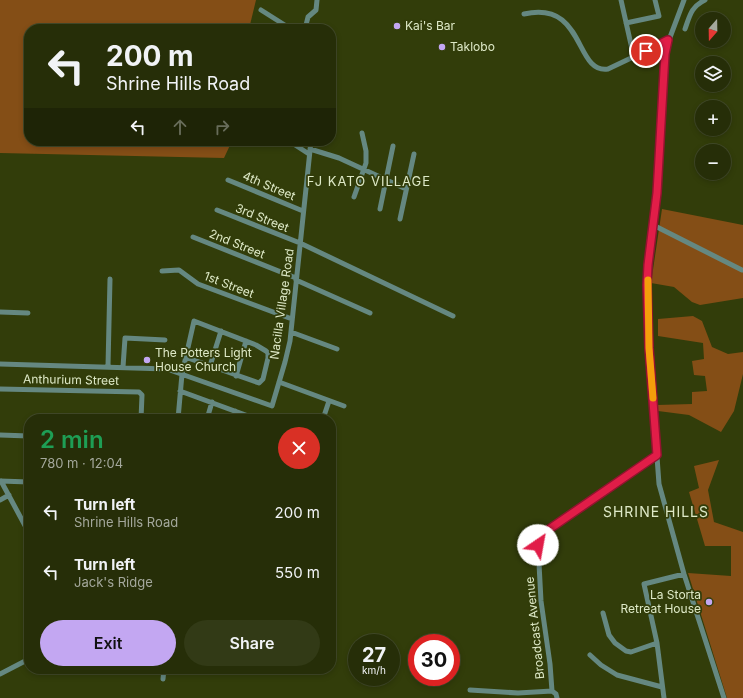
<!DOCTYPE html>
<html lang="en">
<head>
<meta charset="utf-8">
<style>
  :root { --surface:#262e08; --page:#323a16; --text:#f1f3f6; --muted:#a4a89c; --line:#424a29; --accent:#c3a7f2 }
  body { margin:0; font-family:Inter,sans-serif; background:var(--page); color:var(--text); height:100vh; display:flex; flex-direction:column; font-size:15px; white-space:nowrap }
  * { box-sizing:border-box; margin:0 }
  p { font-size:13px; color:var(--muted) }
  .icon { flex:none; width:22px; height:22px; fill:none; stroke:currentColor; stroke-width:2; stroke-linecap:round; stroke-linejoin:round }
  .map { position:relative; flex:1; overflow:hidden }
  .details { position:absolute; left:24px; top:414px; width:312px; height:260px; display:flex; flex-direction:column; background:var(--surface); border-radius:16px; box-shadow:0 2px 6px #0003,0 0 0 1px var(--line) }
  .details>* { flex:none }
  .guide { position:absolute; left:24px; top:24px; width:312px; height:122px; border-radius:16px; box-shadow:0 2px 6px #0003,0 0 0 1px var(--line); background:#262e08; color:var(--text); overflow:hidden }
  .needle { width:26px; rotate:200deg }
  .buttons { position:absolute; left:695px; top:12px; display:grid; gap:8px }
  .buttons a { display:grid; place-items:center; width:36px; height:36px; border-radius:50%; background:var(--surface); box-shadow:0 2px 6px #0003,0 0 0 1px var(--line); font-size:20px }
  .speed { position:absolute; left:348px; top:634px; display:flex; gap:8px; font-size:20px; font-weight:700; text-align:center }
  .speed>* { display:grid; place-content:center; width:52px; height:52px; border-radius:50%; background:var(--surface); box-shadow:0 2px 6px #0003,0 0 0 1px var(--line); line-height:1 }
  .speed small { font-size:10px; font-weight:400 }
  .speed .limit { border:6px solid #d22; background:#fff; color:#111 }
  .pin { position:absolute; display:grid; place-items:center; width:34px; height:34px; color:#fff; margin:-17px; border:2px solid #fff; border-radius:50%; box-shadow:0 1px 4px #0007 }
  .me { position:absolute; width:44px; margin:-22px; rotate:33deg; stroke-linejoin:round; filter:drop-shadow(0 0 3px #0008) }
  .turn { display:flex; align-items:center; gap:14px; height:84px; padding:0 16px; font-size:18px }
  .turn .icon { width:52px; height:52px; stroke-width:2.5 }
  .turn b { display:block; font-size:28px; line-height:34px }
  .lanes { display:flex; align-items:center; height:38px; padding:0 16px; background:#0003; justify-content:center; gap:20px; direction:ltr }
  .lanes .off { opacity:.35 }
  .round { display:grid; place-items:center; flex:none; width:42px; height:42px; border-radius:21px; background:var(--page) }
  .head { display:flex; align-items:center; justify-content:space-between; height:68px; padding:0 16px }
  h1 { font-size:24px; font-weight:600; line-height:30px; color:#1e9e55 }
  .cta { display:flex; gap:8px; margin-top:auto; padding:8px 16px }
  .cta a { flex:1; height:46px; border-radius:24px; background:var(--accent); color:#111; font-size:16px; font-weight:600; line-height:46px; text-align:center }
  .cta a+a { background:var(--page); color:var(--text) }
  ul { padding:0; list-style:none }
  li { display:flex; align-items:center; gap:12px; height:60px; padding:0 16px }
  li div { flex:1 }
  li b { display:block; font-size:15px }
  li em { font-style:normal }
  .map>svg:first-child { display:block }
  .green { fill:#844e16 }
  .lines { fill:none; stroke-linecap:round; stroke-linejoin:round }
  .minor { stroke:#658881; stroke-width:5 }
  .route-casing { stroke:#92132f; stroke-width:10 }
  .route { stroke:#e11d48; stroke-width:7 }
  .slow { stroke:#f59e0b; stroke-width:7 }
  .poi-dot { fill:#c3a7f2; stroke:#323d0a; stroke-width:1.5 }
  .labels { text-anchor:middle; stroke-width:3.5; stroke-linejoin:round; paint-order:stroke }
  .poi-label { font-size:12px; fill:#dee9c7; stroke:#323d0a; text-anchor:start }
  .street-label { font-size:12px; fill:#dee9c7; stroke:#323d0a }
  .neighbourhood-label { font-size:13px; letter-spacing:1px; fill:#dee9c7; stroke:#323d0a }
  .quarter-label { font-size:14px; letter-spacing:1px; fill:#dee9c7; stroke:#323d0a }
</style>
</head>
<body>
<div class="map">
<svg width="743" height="698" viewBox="0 0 743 698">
  <rect width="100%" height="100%" fill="#323d0a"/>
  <path class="green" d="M0,0H256L249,29H29V141H232L224,158L0,153Z
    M662,209L743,225V298L700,305L692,302L674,287L651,283Z
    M693,316L702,321L712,347L728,354L743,352V374L734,411L721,432L689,415L658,411L657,405L692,404V392L707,391L705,376L694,375L692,361L704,359L703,343L658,336V319Z
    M719,460L708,490L714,522L743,532V698H727L688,573L731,576V546H705L689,492L699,488L694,466Z"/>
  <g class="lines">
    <path class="minor" d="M621,0L632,49
      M684,0L669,40L665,54L657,193L648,265L647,285L649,348L659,484L684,574L724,698
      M261,10L291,29
      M524,14C586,0 574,74 608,69L669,40
      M626,23L659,16L655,0
      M305,29L308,17L316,10L317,0
      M685,29C690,15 691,7 705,0
      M289,141L309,154
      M310,149L339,158L406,189
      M228,180L303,211
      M354,197L366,163V151L362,133
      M380,209L393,146
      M217,210L300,243L453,316
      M400,219L414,154
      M653,225L742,270
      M193,237L296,278
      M162,271L179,270L198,284L292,319
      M296,280L370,313
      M0,312L28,313
      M291,332L337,349
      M0,364L167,369L272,406L285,362L290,341L311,141
      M108,366L110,279
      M210,366L221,331
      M123,367L125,338L165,340
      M236,376L246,341
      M279,382L344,406
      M0,389L139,392L142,395L141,419
      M180,391L256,419
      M178,419L182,374L194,321L256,345L266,351L268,353V358L263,379L259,383L185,357
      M207,419L212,402
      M233,419L235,411
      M323,419L329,401
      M0,435L29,436
      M0,481L29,482
      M1,481L29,533
      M0,500L9,495
      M603,613L609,635L615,643L626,651L631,652L657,643
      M590,655L601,665L617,675L662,687
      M0,674L29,659
      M163,679L164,669
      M470,690L518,693L552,691L556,694L557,698
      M552,691L550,664L541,601L538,545L540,537L545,532L657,455
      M664,698L657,643L644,584L684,574"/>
  </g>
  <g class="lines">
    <g class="route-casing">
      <path id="route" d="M538,545L540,538L545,532L657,455L649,348L647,285L648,265L657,193L665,54L668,40L646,51"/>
    </g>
    <use href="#route" class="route"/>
    <path class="slow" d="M648,280L649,348L653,398"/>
  </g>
  <g class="poi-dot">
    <circle cx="397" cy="26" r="4"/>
    <circle cx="442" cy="47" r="4"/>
    <circle cx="147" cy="360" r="4"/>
    <circle cx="709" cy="602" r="4"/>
  </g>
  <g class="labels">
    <g class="poi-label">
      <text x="405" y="30">Kai's Bar</text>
      <text x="450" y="51">Taklobo</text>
      <text x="155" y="357">The Potters Light<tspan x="155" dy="14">House Church</tspan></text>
      <text x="701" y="599" text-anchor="end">La Storta<tspan x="701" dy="14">Retreat House</tspan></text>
    </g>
    <g class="street-label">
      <text transform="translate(269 186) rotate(23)" y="4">4th Street</text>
      <text transform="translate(262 218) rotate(22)" y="4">3rd Street</text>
      <text transform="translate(237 244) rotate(22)" y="4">2nd Street</text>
      <text transform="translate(229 285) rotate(21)" y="4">1st Street</text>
      <text transform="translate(282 304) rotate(-82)" y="4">Nacilla Village Road</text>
      <text transform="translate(71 380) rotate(1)" y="4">Anthurium Street</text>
      <text transform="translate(535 628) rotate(-96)" y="4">Broadcast Avenue</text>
    </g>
    <g class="neighbourhood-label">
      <text x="369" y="186">FJ KATO VILLAGE</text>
    </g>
    <g class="quarter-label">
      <text x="656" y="517">SHRINE HILLS</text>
    </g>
  </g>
</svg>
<div class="buttons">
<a><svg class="needle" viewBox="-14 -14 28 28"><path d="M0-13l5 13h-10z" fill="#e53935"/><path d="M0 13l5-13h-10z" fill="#a4a89c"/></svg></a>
<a><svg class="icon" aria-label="layers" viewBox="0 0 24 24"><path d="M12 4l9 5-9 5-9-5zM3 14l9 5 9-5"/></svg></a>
<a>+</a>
<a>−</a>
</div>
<div class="speed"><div>27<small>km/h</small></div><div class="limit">30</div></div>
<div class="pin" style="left:646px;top:51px;background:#d93025"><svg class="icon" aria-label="arrive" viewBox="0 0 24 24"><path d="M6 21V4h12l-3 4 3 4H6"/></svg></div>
<svg class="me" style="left:538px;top:545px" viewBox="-20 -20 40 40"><circle r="19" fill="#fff"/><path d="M0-13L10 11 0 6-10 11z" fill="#e11d48"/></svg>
<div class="guide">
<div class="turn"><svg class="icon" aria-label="left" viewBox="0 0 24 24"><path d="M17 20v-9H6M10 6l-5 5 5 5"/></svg><div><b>200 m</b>Shrine Hills Road</div></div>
<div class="lanes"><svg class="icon" aria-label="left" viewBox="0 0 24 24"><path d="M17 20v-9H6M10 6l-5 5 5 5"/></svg><svg class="icon off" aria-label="ahead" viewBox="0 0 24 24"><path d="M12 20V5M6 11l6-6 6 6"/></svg><svg class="icon off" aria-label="right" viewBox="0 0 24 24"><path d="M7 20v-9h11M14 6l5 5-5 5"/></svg></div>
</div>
<section class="details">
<div class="head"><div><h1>2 min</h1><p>780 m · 12:04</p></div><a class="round" style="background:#d93025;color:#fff"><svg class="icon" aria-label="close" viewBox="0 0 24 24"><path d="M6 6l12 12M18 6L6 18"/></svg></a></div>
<ul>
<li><svg class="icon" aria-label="left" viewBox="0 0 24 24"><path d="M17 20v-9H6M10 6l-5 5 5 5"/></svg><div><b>Turn left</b><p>Shrine Hills Road</p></div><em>200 m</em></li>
<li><svg class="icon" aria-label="left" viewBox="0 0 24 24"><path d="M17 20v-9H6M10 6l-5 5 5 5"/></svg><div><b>Turn left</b><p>Jack's Ridge</p></div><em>550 m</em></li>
</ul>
<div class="cta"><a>Exit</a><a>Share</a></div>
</section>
</div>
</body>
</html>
